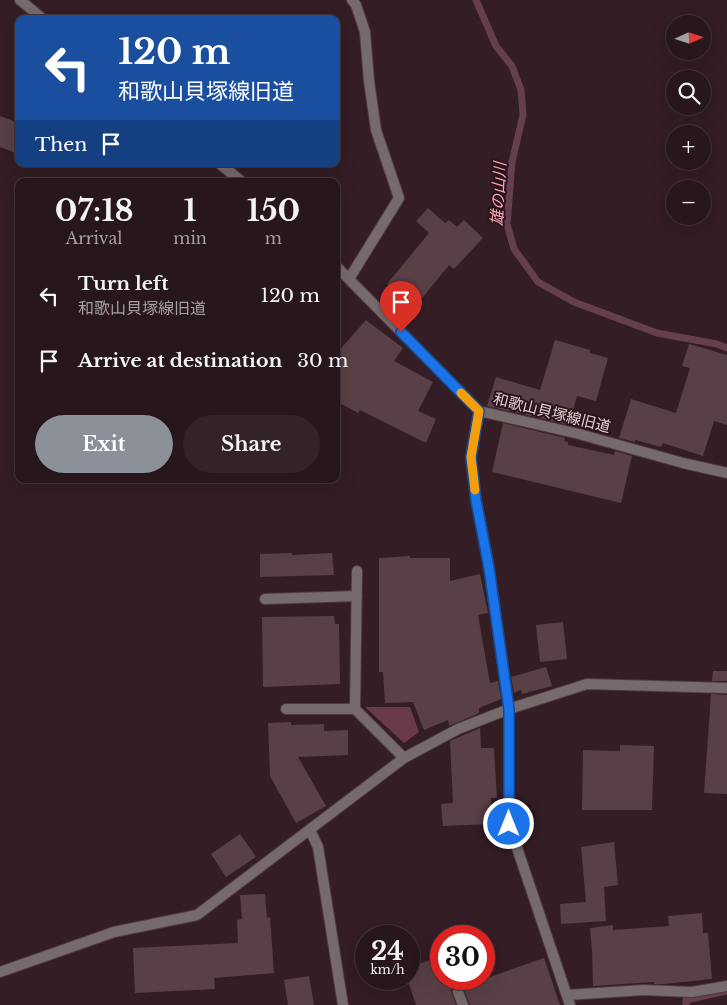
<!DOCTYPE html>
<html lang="en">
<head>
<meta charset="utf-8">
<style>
  :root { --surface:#27161b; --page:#332328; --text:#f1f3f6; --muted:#a49fa3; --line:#43353a; --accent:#8c9099 }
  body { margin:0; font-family:"Libre Baskerville","Noto Sans JP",serif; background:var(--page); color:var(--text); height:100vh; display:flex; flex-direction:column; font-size:19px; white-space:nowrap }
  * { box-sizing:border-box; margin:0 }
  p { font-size:16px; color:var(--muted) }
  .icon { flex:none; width:28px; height:28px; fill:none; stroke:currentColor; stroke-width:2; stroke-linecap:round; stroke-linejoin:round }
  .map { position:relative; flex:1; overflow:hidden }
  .details { position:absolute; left:15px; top:178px; width:325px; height:305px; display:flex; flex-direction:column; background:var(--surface); border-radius:10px; box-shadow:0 5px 20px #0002,0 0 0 1px var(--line) }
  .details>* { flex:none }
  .banner { position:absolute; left:15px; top:15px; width:325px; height:152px; border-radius:10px; box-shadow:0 5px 20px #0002,0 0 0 1px var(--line); background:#1a4fa0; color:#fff; overflow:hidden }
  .needle { width:32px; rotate:87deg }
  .tools { position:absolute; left:666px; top:15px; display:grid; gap:10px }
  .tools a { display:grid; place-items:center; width:45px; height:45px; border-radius:50%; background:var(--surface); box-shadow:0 5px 20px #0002,0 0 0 1px var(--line); font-size:25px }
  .speed { position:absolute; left:355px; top:925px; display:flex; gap:10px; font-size:25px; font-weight:700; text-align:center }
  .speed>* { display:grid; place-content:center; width:65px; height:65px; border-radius:50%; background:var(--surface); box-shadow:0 5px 20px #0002,0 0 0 1px var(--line); line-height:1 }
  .speed small { font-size:12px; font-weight:400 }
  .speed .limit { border:8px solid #d22; background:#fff; color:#111 }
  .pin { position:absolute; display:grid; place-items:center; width:42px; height:42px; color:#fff; margin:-51px -21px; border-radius:50% 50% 50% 0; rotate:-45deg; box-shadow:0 0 5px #0007 }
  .pin .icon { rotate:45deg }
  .me { position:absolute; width:55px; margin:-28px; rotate:0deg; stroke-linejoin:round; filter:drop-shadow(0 0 4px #0008) }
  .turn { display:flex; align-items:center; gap:18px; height:105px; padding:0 20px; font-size:22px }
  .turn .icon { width:65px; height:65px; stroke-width:2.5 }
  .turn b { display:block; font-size:35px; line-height:42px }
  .then { display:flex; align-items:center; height:48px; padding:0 20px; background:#0003; gap:10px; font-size:19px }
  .eta { display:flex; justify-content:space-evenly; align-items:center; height:85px; text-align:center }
  .eta b { font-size:30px; font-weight:800; line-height:35px }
  .primary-button { display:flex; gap:10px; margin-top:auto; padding:10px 20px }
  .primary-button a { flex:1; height:58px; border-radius:30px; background:var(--accent); color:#fff; font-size:20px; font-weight:800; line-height:58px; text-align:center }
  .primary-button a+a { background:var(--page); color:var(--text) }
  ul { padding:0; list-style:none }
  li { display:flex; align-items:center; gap:15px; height:65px; padding:0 20px }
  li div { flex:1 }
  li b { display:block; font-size:19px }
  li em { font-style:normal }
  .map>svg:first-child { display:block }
  .green { fill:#6a3a48 }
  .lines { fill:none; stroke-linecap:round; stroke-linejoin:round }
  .stream { stroke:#653f4d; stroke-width:7 }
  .building { fill:#594046 }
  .street-casing { stroke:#503a40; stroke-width:12 }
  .street { stroke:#766a6d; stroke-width:10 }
  .route-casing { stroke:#114b97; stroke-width:12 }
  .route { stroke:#1a73e8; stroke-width:9 }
  .slow { stroke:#f59e0b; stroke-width:9 }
  .labels { text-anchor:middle; stroke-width:4; stroke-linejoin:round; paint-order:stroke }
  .street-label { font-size:15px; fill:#e1d1d5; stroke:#2a141a }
  .water-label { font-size:16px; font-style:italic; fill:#fba5bd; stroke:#2a141a }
</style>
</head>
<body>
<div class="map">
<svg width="727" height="1005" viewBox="0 0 727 1005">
  <rect width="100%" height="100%" fill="#341d24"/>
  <path class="green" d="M365,707H410L419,732L404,743Z"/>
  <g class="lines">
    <path class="stream" d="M476,0L496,46L512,66L521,90L523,115L512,162L507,224L514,249L538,282L574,302L657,333L717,344L727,348
      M686,1005V1000L727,991"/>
  </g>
  <path class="building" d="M0,116L19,123V154L0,147Z
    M428,208L445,223L449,220L457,227L464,220L483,238L454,269L449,265L415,307L387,284L429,233L416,221Z
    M366,320L403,348L394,361L433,382L418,411L436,419L426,443L360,410L358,413L336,401V354Z
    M555,340L590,350V353L608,358L596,401L577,396L569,425L487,406L496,377L540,390Z
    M689,344L727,355V425L714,421L703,456L663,443L661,447L635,440V442L619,438L631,399L676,413L690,368L682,366Z
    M503,423L565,438L564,441L568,442V445L614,455L615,451L632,456L621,503L492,472Z
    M292,553V555L332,553L334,575L260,577V554Z
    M410,556V558H450V581L480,574L488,613L478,615L490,683L498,681L501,699L479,708V713L449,726L448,720L424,730L413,702L385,703L383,672H379V558Z
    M334,616L335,624H339L340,684L263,687L262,617Z
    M563,622L567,659L540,662L536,625Z
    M546,667L552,686L522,694L521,690L514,693L511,677Z
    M713,671H727V681H712Z
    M711,694L727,695V794L704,793Z
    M291,722V725L324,724V731L348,730V755L298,757L326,806L296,823L270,776L268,723Z
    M480,728L481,748H494L497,798H491L492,824L443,826L441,804L453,803L450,741Z
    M620,745L654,746L652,810H582L583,750L620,751Z
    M240,834L256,857L226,877L211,854Z
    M614,842L618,885L604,887L606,921L561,924L560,904L586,902L581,847Z
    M265,894L267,918L270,917L274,973L214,978L215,989L135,993L133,948L238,943L237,920L242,919L240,895Z
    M702,913L703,933H708L712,979L664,984H654V982L593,986L592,950L590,928L613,925V930L669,926L668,916Z
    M544,958L560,1005H470L464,989L459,985L453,987L451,991L456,1005H416L409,984V967L430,960L437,979H484Z
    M309,976L314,1005H288L284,980Z"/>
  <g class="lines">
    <g class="street-casing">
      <path id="street" d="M20,0L43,19
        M220,164L241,181
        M336,266L479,411L579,434L683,463L727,473
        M349,279L399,198L376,130L369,81L365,32L356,5L352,0
        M479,411L471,457L476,500L489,568L509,709V824L570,1005
        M357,571L355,709L404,758
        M265,599L357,596
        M286,709H355
        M310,830L318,847L343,1005
        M0,972L114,932L197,915L404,758L458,729L509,709L587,684L727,688
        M458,992L463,1005
        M567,995L644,990L692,992L727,986"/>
    </g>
    <use href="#street" class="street"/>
  </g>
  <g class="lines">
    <g class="route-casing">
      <path id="route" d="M401,332L479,411L471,457L476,500L489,568L509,709V824"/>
    </g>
    <use href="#route" class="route"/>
    <path class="slow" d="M461,393L479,411L471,457L475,490"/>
  </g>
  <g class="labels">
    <g class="street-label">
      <text transform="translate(552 413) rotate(14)" y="5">和歌山貝塚線旧道</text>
    </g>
    <g class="water-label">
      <text transform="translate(498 194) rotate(-87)" y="6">雄の山川</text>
    </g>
  </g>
</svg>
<div class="tools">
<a><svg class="needle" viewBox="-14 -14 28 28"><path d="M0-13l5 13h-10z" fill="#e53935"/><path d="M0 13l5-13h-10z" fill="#a49fa3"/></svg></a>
<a><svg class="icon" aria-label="search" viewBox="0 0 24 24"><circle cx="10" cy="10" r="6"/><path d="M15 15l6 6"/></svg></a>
<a>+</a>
<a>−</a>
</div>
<div class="speed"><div>24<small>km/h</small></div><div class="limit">30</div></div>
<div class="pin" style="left:401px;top:332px;background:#d93025"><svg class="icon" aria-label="arrive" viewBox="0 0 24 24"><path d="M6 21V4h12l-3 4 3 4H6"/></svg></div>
<svg class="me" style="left:509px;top:824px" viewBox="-20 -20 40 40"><circle r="17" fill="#1a73e8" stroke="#fff" stroke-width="3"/><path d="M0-11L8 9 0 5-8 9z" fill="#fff"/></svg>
<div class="banner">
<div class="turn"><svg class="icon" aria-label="left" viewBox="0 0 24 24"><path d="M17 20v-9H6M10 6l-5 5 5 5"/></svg><div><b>120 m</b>和歌山貝塚線旧道</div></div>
<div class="then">Then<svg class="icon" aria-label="arrive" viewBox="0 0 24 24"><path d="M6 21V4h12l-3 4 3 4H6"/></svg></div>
</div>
<section class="details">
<div class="eta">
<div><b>07:18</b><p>Arrival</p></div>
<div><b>1</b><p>min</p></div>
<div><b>150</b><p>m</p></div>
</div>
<ul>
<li><svg class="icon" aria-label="left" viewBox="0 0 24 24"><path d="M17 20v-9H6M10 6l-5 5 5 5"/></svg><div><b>Turn left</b><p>和歌山貝塚線旧道</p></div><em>120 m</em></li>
<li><svg class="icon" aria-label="arrive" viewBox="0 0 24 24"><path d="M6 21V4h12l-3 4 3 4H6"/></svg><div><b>Arrive at destination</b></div><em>30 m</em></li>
</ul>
<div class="primary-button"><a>Exit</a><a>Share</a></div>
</section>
</div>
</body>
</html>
